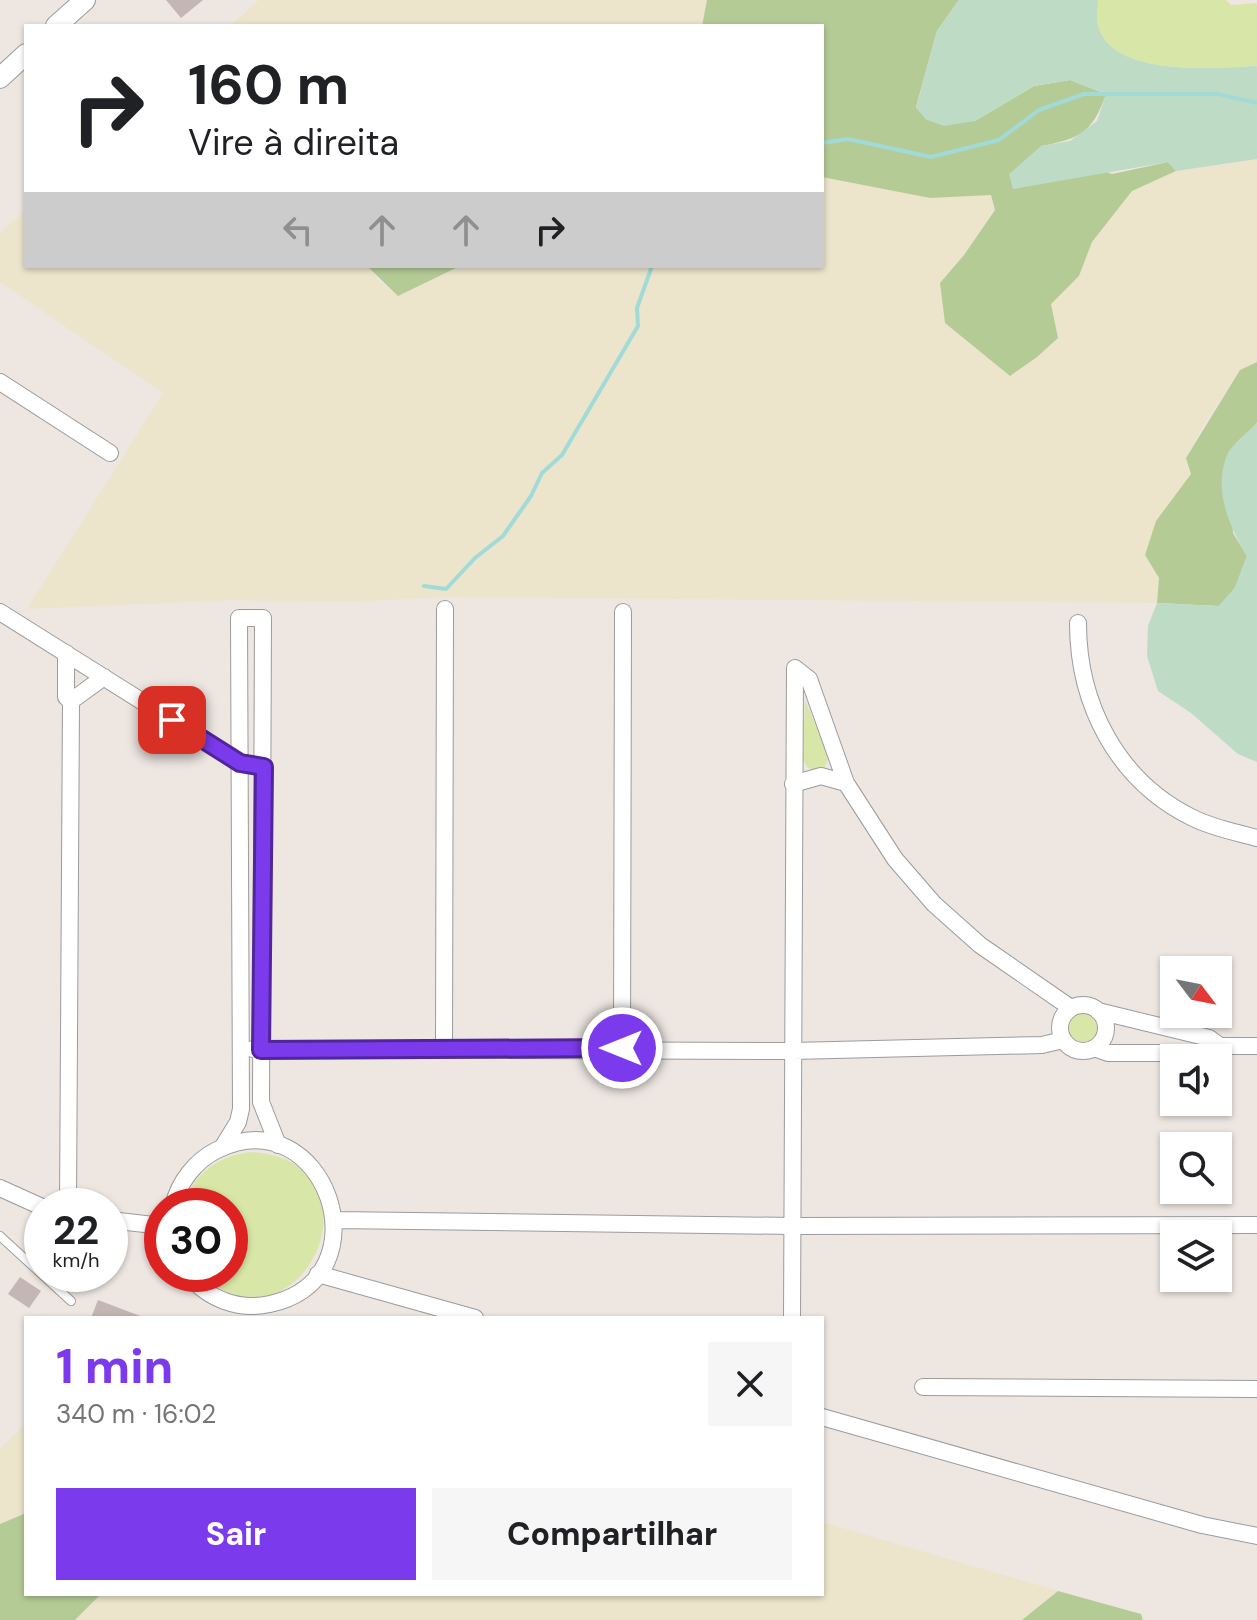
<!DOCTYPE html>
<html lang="pt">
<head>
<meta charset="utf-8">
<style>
  :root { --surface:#fff; --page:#f6f6f6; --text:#202124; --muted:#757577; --accent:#7c3aed }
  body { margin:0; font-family:"DM Sans",sans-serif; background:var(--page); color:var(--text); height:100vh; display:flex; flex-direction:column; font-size:30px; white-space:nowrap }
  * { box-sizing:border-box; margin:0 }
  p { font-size:26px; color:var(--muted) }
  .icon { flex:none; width:44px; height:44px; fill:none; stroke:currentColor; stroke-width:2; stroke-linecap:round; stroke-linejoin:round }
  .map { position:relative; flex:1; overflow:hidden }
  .details { position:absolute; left:24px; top:1316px; width:800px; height:280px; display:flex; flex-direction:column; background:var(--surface); border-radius:0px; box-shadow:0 2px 6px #0004 }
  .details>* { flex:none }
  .hud { position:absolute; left:24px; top:24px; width:800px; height:244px; border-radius:0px; box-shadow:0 2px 6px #0004; background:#fff; color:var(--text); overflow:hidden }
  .needle { width:52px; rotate:122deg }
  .tools { position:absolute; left:1160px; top:956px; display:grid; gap:16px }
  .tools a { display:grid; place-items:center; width:72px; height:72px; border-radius:0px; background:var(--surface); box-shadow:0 2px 6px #0004; font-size:40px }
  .speed { position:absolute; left:24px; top:1188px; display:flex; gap:16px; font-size:40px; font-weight:700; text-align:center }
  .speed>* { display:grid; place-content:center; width:104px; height:104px; border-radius:50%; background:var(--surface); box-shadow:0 2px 6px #0004; line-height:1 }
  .speed small { font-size:20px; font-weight:400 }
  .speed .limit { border:12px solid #d22; background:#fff; color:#111 }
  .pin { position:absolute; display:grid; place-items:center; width:68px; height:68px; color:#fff; margin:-34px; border-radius:16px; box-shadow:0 4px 12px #0006 }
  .me { position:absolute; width:88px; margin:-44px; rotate:270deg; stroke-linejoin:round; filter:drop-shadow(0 0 6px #0008) }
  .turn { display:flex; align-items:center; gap:28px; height:168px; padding:0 32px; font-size:36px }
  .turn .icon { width:104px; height:104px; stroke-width:2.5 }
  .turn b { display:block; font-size:56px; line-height:68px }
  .lanes { display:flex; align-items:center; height:76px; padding:0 32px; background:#0003; justify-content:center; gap:40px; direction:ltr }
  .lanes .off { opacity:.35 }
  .round { display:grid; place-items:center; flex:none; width:84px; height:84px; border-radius:0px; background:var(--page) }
  .overview { display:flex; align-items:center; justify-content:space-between; height:136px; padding:0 32px }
  h1 { font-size:48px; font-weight:800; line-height:60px; color:var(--accent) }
  .cta { display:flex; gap:16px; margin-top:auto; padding:16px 32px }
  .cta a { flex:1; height:92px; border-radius:0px; background:var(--accent); color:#fff; font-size:32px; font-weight:800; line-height:92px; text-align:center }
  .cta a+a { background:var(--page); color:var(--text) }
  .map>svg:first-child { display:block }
  .farmland { fill:#ece5cc }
  .grass { fill:#d8e7a7 }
  .forest { fill:#b5cb96 }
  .wetland { fill:#bedbc5 }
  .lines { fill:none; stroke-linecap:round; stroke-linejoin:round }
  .stream { stroke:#a2dad7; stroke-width:4 }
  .building { fill:#c4b6b5 }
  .service-casing { stroke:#9c9c9c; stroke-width:10 }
  .minor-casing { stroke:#9c9c9c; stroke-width:18 }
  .tertiary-casing { stroke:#9c9c9c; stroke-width:22 }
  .service { stroke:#fff; stroke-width:8 }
  .minor { stroke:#fff; stroke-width:16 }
  .tertiary { stroke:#fff; stroke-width:20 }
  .route-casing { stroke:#51269a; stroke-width:20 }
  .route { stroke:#7c3aed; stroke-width:14 }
</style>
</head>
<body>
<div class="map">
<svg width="1257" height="1620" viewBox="0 0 1257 1620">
  <rect width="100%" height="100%" fill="#ede6e1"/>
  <path class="farmland" d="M259,0H707L702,26H230Z
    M1257,159V362L1240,370L1206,421L1186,458L1191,474L1145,555L1159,578L1157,603L448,597L344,602L233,600L27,609L163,393L0,282V233L26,210V266H367L380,282L398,296L460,266H822V177L930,198L991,195L995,209L964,255L940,283L945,323L1010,376L1050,304L1079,276L1092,242L1132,191L1176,171Z
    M26,1423V1513L0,1524V1449Z
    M822,1522L1058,1591L1022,1620H75L101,1594H822Z"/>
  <path class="grass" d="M1098,0H1226L1231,5L1257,3V66C1216,68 1111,78 1098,25C1096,18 1098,8 1098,0Z
    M805,700L829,757L824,769L815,771L807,767L803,758Z
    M1069 1028a14 14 0 1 1 28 0a14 14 0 1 1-28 0Z
    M250,1152C394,1160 300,1367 201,1274H230V1206H183C193,1174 218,1156 250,1152Z"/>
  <path class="forest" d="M707,0H959L937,31L916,107L927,120L975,121L1034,86L1070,80L1106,94C1093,132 1080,139 1041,146L1112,174L1168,162L1176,171L1132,191L1092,242L1079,276L1051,304L1058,338L1037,357L1010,376L945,323L940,283L964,255L995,210L991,195L930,198L822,177V26H702Z
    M367,266H460L398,296Z
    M1257,362V423L1228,453L1233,533L1247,556L1235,588L1219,606L1157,603L1159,578L1145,555L1156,521L1191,474L1186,458L1240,370Z
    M26,1513V1594H101L75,1620H0V1524Z
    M1058,1591L1141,1614L1143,1620H1022Z"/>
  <path class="wetland" d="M959,0H1098C1098,8 1096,18 1098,25C1111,78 1216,68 1257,66V159L1176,171L1168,162L1013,189L1009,174L1041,146L1070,141L1097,121L1106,94L1070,80L1034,86L975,121L944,126L927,120L916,108L937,31Z
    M1257,423V762L1238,754L1191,713L1158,691L1147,656L1148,626L1157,603L1219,606L1235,588L1247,556C1229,526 1213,490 1227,455C1232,444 1248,432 1257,423Z"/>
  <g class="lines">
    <path class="stream" d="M822,143L848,139L931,157L999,140L1039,110L1084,94H1218L1257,103
      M424,586L446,589L475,558L503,536L531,496L542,473L562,455L638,326L637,308L652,266"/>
  </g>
  <path class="building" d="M166,0H203L181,18Z
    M20,1277L41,1291L29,1308L8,1294Z
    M98,1300L143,1317V1318H91Z"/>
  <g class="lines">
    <g class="service-casing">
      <path id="service" d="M0,1236L71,1301"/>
    </g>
    <g class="minor-casing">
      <path id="minor" d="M0,382L110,453
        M0,612L240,763L264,767
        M1078,623C1078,704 1117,781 1193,818C1213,828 1235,832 1257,838
        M66,653V697L71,701L68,1206
        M71,701L104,677
        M793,784L821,776L846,783
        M1060 1028a23 23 0 1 1 46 0a23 23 0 1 1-46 0Z
        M1098,1011L1209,1038L1220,1046H1257
        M622,1048L623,612
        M1094,1048L1108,1053H1211L1220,1046
        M253,1049L793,1051L1042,1045L1063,1040
        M444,1049L445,609
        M222,1148L238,1122L241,1109L239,618H263L261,1102L278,1145
        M0,1188L42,1207
        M173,1206C179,1182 195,1161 217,1150C325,1097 388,1278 270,1304C239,1311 207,1299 188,1274
        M110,1220L162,1226
        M335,1220L792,1226L1257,1225
        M318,1274L475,1318
        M792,1318L795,668L809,679L846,783L895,859L934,904L980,945L1071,1008
        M923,1387L1257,1389
        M822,1417L1202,1525L1257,1536"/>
    </g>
    <g class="tertiary-casing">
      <path id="tertiary" d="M56,26L85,0
        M0,78L26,54"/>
    </g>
    <use href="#service" class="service"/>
    <use href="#minor" class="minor"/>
    <use href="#tertiary" class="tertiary"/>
  </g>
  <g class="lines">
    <g class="route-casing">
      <path id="route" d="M172,720L240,763L264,767L261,1050L622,1048"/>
    </g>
    <use href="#route" class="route"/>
  </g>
</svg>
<div class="tools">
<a><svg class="needle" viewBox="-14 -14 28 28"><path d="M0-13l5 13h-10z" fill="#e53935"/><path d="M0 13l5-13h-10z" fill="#757577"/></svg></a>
<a><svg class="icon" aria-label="sound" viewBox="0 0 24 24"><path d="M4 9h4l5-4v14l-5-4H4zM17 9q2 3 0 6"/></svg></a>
<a><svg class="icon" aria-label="search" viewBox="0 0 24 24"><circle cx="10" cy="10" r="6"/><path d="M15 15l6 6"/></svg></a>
<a><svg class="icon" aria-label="layers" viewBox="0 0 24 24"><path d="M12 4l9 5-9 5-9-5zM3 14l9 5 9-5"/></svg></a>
</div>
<div class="speed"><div>22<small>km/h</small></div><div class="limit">30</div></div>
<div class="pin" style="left:172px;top:720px;background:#d93025"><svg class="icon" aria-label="arrive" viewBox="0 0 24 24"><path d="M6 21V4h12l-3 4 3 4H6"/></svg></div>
<svg class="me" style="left:622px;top:1048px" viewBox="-20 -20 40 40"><circle r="17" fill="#7c3aed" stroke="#fff" stroke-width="3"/><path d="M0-11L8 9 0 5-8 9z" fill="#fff"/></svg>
<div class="hud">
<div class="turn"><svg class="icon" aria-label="right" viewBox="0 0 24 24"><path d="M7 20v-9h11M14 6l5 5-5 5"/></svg><div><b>160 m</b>Vire à direita</div></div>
<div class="lanes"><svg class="icon off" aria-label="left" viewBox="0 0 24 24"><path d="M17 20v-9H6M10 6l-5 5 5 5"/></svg><svg class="icon off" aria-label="ahead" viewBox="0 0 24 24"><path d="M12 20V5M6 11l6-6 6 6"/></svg><svg class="icon off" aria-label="ahead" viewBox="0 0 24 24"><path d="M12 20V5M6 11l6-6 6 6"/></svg><svg class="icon" aria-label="right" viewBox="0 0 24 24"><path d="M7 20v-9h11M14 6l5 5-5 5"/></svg></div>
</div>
<section class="details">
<div class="overview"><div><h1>1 min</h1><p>340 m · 16:02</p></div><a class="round"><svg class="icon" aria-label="close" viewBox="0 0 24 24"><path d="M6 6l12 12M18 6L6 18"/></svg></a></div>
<div class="cta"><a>Sair</a><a>Compartilhar</a></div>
</section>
</div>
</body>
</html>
